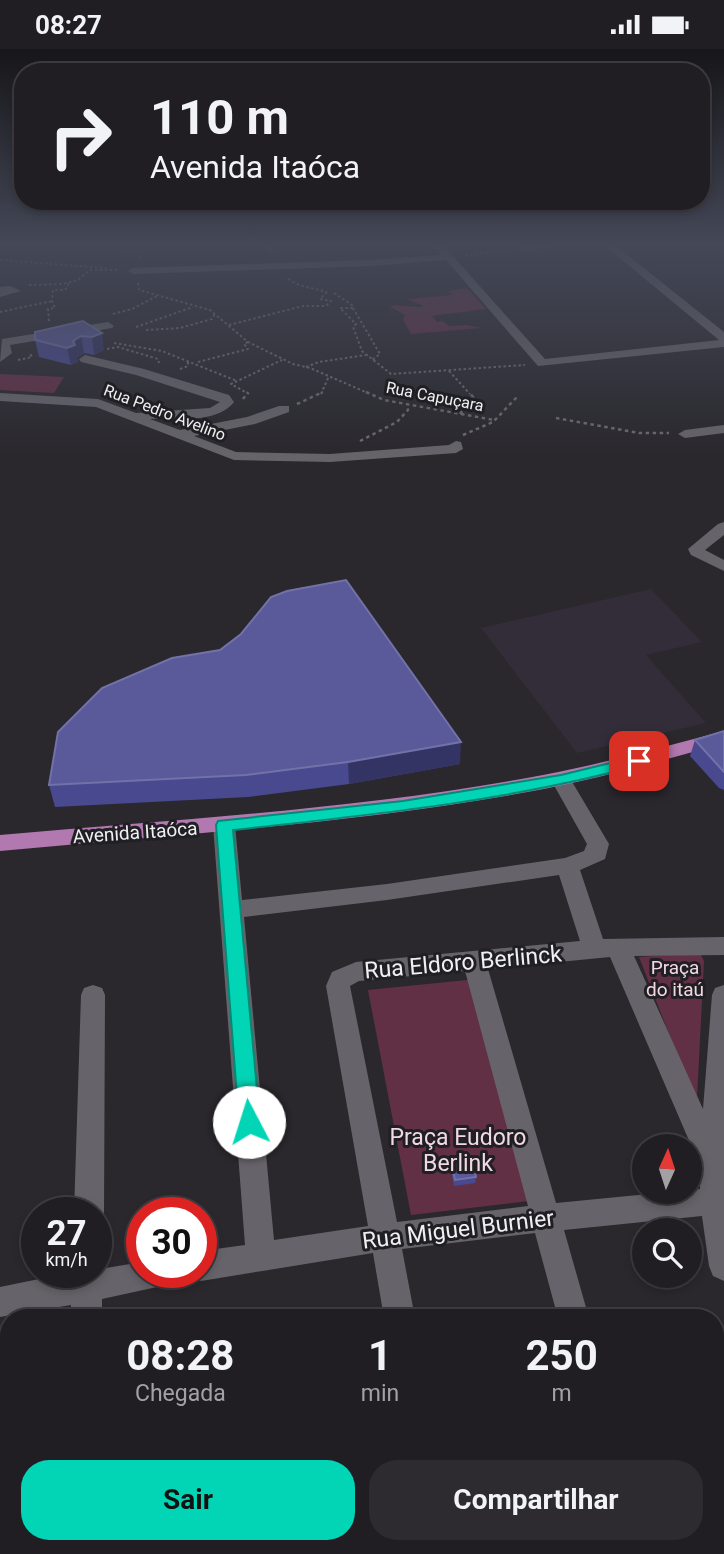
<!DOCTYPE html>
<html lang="pt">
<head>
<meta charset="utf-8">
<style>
  :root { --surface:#201e22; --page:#2d2b2f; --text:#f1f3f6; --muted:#a2a2a5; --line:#3d3c40; --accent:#02d5b6 }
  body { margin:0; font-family:Roboto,sans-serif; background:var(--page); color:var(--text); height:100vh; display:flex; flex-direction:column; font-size:26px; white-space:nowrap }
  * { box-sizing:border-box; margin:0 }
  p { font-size:23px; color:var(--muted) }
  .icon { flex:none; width:38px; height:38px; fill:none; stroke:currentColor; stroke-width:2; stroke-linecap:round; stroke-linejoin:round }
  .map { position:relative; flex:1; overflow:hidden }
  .drawer { position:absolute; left:0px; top:1260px; width:724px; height:245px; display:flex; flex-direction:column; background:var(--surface); border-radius:28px 28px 0 0; box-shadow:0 4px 10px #0003,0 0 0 2px var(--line) }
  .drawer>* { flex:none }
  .top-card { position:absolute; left:14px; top:14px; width:696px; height:147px; border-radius:28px; box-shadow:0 4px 10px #0003,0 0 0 2px var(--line); background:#201e22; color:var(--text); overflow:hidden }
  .needle { width:46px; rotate:3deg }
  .fabs { position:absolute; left:632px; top:1085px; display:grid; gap:14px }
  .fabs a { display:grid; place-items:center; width:70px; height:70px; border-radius:50%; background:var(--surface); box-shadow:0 4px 10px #0003,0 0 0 2px var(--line); font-size:35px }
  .speed { position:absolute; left:21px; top:1148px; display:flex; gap:14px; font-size:35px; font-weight:700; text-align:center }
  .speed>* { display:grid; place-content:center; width:91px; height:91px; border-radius:50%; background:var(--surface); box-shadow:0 4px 10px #0003,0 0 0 2px var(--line); line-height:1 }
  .speed small { font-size:18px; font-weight:400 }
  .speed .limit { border:10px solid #d22; background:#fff; color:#111 }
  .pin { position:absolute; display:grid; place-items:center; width:60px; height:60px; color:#fff; margin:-30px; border-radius:14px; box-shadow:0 4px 10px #0006 }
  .me { position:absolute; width:77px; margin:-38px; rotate:355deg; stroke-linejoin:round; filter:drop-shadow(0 0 5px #0008) }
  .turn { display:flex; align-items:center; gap:24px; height:147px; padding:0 21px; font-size:32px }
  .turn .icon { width:91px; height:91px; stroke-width:2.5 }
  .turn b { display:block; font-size:49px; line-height:60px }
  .eta { display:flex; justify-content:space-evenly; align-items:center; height:119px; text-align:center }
  .eta b { font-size:42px; font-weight:700; line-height:49px }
  .primary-button { display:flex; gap:14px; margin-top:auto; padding:14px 21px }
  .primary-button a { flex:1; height:80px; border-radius:28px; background:var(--accent); color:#111; font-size:28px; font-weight:700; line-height:80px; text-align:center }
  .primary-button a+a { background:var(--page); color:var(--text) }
  .status { display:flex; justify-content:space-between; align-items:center; height:49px; padding:0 35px; background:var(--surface); direction:ltr }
  .status svg { height:19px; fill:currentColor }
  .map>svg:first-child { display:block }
  .built { fill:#322d38 }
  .green { fill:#623045 }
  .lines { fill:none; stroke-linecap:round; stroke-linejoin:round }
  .path-far1 { stroke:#6c6a6f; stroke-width:2; stroke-dasharray:2.5 2.5; stroke-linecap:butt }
  .path { stroke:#6c6a6f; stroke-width:2.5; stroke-dasharray:3.5 3.5; stroke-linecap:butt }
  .minor { fill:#66646a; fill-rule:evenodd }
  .major { fill:#b278b0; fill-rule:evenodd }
  .wall { fill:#48498f }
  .shaded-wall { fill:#343464 }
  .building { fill:#5a5a9a; stroke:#7172a8; stroke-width:2 }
  .route { fill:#02d5b6; stroke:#018a76; stroke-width:2 }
  .labels { text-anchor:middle; stroke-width:6; stroke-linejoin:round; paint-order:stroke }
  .far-street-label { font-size:16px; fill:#f0eff2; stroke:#201f23 }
  .street-label { font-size:19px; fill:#f0eff2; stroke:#201f23 }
  .park-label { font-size:19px; fill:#f1d8e1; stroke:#201f23 }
  .near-street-label { font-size:23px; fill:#f0eff2; stroke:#201f23 }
  .near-park-label { font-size:23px; fill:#f1d8e1; stroke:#201f23 }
</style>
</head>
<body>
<div class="status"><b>08:27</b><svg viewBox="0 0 49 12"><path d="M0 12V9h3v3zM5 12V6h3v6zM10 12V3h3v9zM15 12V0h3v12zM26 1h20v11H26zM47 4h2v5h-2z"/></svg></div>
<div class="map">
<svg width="724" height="1505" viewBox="0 0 724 1505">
  <rect width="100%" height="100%" fill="#2a282d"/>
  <path class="built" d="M651,540L702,593L646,606L706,674L577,704L481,579Z"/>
  <path class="green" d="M467,239L486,260L432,267L437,273L443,272L449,277L467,276L481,279L411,285L403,270L405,266L390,258L394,256L420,258L423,257L407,250L452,246L448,242Z
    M0,325L64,328L54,344L0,341Z
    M700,904L704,912L697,1049H694L639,908Z
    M467,931L474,937L528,1152L411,1166L368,941Z"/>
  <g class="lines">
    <path class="path-far1" d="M122,196L141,208
      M465,206L506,202L507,199
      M0,211L106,219
      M288,230L299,236L327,243
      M138,234L139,241L210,261L248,293L293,315L310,319L370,345
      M29,236L62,235L78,231L90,221H118
      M334,244L352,256L353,259H340L356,275L353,278L362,302L391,325L525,316
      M353,259L380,305L372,311
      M0,263L52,252
      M113,265L132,260L159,246
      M49,272L48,260L55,259L52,252L53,241H65L69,234
      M229,276L303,257H326L331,252L320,250L327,243
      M136,278L193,258
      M146,281L180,279L212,270L215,264
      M114,294L162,302L237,332
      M107,300L118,298L158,310L159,314
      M18,311L32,308L29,303
      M198,313L248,300L244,295L248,293
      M306,318L319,313L366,306
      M180,320L188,317V311
      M449,322L470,345
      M249,345L231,335L282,311
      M321,345L329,327"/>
    <path class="path" d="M366,343L384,351L494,371
      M243,350L248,343
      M297,355L323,343
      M460,365L473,348L469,343
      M556,369L639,384H669
      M463,386L493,373L518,347
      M360,392L397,373L408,361L407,355"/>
    <path class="minor" d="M258,196H270L276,200L271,203Z
      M433,196H443L545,310L719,291L604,196H615L724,283V298L538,317L446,211L370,217L133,225L128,222L133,219L370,211L441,206Z
      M518,196H554L549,199L522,201L518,200Z
      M10,237L21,242L0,248V238Z
      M108,273L114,277L112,279L10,296L12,304L0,313L2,290Z
      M85,306L144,320L229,346L234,353C217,375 176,369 150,370L180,381L247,368L279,357H289V363L255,375L194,387L236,403L330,405L449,396L456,392L461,393L463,400L456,404L330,413L234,411L96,358L0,352V344L98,350L136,364L210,359L220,353L136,326L81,313L79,310Z
      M724,376V384L685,389L678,385L685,381Z
      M724,473V486L705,501L724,511V522L691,506L688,500L718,475Z
      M561,724L568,726L609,795L605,810L580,821L603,890L724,888V906L634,907L703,1060L712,946L715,939L724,936V1232L713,1227L709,1217L702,1167L564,1181L589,1269H558L535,1184L402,1200L415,1269H384L373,1204L201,1232L190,1227L189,1223H201V1202L245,1196L213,776L216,771L224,769L232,771L235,776L242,851L387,835L565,809L584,802L587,795L551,731L554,726ZM559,826L580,892L356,913L332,923L326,937L368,1177L274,1191L244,868L387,851ZM610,908L700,1117V1140L556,1154L488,920ZM465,922L528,1157L397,1173L350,937L359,932Z
      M93,936L102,939L105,946L104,1164L96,1175V1164H74L81,946L84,939Z
      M142,1213V1223H184L180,1233L102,1250V1269H70L71,1256L0,1268V1238L73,1223H96V1214L100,1220Z
      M63,1496H99L98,1505H62Z
      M420,1496H456L457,1505H421Z
      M618,1496H654L657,1505H621Z"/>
    <path class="major" d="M724,682V694C664,711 605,728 544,740C364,774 182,785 0,802V786C181,770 364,760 543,726C605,714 664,698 724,682Z"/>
  </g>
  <path class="wall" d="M83,272L104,301L94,306L84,304L77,309L78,313L71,316L39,308L35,291Z
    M102,639L460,715L349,735L248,748L55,758L49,736Z
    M724,682V741L719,739L690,707L695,691Z
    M451,1112L476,1128L475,1134L454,1137L450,1117Z"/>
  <path class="shaded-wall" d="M102,284L104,301L94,306L92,288Z
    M81,287L84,304L77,309L78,313L71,316L67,299Z
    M461,693L460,715L349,735L348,713Z"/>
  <path class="building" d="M83,272L102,284L92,288L81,287L73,292L75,296L67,299L35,291V283Z
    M346,531L461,693L348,713L246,726L49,736L58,683L102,639L172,609L220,601L241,585L271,548L287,542Z
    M724,682V723L695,691Z
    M472,1109L476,1128L455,1131L451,1112Z"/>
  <linearGradient id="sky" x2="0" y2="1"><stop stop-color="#171619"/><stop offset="0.48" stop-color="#444857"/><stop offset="1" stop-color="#444857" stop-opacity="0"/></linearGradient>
  <rect width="724" height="406" fill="url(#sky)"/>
  <path class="route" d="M639,707L646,712L644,715C510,752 371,766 233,781L260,1073L257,1080L249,1082L242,1080L239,1073L216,776L218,772L403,752L561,726Z"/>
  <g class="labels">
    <g class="far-street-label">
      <text transform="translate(435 347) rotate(11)" y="6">Rua Capuçara</text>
      <text transform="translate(165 363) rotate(21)" y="6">Rua Pedro Avelino</text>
    </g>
    <g class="street-label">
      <text transform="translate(135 783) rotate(-4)" y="7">Avenida Itaóca</text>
    </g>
    <g class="park-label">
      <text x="675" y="925">Praça<tspan x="675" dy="22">do itaú</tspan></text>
    </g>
    <g class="near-street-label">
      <text transform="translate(463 913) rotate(-5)" y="8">Rua Eldoro Berlinck</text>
      <text transform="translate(458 1180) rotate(-7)" y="8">Rua Miguel Burnier</text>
    </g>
    <g class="near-park-label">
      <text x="458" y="1096">Praça Eudoro<tspan x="458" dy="26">Berlink</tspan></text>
    </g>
  </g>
</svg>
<div class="fabs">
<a><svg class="needle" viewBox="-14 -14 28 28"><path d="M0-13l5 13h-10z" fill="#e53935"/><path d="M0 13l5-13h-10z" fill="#a2a2a5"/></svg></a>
<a><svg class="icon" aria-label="search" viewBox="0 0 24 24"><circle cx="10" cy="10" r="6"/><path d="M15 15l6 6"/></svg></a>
</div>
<div class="speed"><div>27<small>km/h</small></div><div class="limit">30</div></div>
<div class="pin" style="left:639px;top:712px;background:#d93025"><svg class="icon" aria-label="arrive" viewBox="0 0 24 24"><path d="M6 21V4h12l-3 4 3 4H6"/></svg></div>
<svg class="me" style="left:249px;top:1073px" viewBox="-20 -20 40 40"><circle r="19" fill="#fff"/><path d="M0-13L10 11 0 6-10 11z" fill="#02d5b6"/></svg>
<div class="top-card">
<div class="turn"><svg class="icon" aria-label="right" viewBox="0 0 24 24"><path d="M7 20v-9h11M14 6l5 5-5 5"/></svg><div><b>110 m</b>Avenida Itaóca</div></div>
</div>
<section class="drawer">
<div class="eta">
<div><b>08:28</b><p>Chegada</p></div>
<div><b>1</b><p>min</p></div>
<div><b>250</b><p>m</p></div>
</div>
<div class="primary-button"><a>Sair</a><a>Compartilhar</a></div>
</section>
</div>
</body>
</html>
